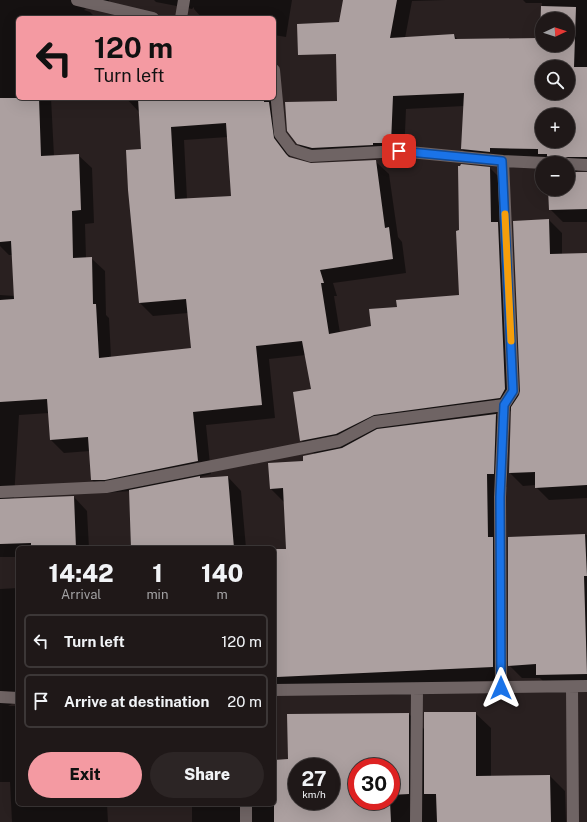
<!DOCTYPE html>
<html lang="en">
<head>
<meta charset="utf-8">
<style>
  :root { --surface:#1f1818; --page:#2c2525; --text:#f1f3f6; --muted:#a1a0a2; --line:#3c3737; --accent:#f49aa2 }
  body { margin:0; font-family:"Public Sans",sans-serif; background:var(--page); color:var(--text); height:100vh; display:flex; flex-direction:column; font-size:15px; white-space:nowrap }
  * { box-sizing:border-box; margin:0 }
  p { font-size:13px; color:var(--muted) }
  .icon { flex:none; width:22px; height:22px; fill:none; stroke:currentColor; stroke-width:2; stroke-linecap:round; stroke-linejoin:round }
  .map { position:relative; flex:1; overflow:hidden }
  .side { position:absolute; left:16px; top:546px; width:260px; height:260px; display:flex; flex-direction:column; background:var(--surface); border-radius:6px; box-shadow:0 4px 16px #0002,0 0 0 1px var(--line) }
  .side>* { flex:none }
  .hud { position:absolute; left:16px; top:16px; width:260px; height:84px; border-radius:6px; box-shadow:0 4px 16px #0002,0 0 0 1px var(--line); background:#f49aa2; color:#111; overflow:hidden }
  .needle { width:26px; rotate:86deg }
  .tools { position:absolute; left:535px; top:12px; display:grid; gap:8px }
  .tools a { display:grid; place-items:center; width:40px; height:40px; border-radius:50%; background:var(--surface); box-shadow:0 4px 16px #0002,0 0 0 1px var(--line); font-size:20px }
  .speed { position:absolute; left:288px; top:758px; display:flex; gap:8px; font-size:20px; font-weight:700; text-align:center }
  .speed>* { display:grid; place-content:center; width:52px; height:52px; border-radius:50%; background:var(--surface); box-shadow:0 4px 16px #0002,0 0 0 1px var(--line); line-height:1 }
  .speed small { font-size:10px; font-weight:400 }
  .speed .limit { border:6px solid #d22; background:#fff; color:#111 }
  .pin { position:absolute; display:grid; place-items:center; width:34px; height:34px; color:#fff; margin:-17px; border-radius:8px; box-shadow:0 2px 6px #0006 }
  .me { position:absolute; width:44px; margin:-22px; rotate:0deg; stroke-linejoin:round; filter:drop-shadow(0 0 3px #0008) }
  .turn { display:flex; align-items:center; gap:14px; height:84px; padding:0 12px; font-size:18px }
  .turn .icon { width:52px; height:52px; stroke-width:2.5 }
  .turn b { display:block; font-size:28px; line-height:34px }
  .eta { display:flex; justify-content:space-evenly; align-items:center; height:68px; text-align:center }
  .eta b { font-size:24px; font-weight:800; line-height:28px }
  .button { display:flex; gap:8px; margin-top:auto; padding:8px 12px }
  .button a { flex:1; height:46px; border-radius:24px; background:var(--accent); color:#111; font-size:16px; font-weight:800; line-height:46px; text-align:center }
  .button a+a { background:var(--page); color:var(--text) }
  ul { padding:0; list-style:none }
  li { display:flex; align-items:center; gap:12px; height:54px; margin:0 8px 6px; padding:0 4px; border:2px solid var(--line); border-radius:6px }
  li div { flex:1 }
  li b { display:block; font-size:15px }
  li em { font-style:normal }
  .map>svg:first-child { display:block }
  .shadow { fill:#0007; fill-rule:evenodd }
  .building { fill:#aca0a0; fill-rule:evenodd }
  .lines { fill:none; stroke-linecap:round; stroke-linejoin:round }
  .minor { stroke:#6f6464; stroke-width:12 }
  .route-casing { stroke:#114b97; stroke-width:10 }
  .route { stroke:#1a73e8; stroke-width:7 }
  .slow { stroke:#f59e0b; stroke-width:7 }
</style>
</head>
<body>
<div class="map">
<svg width="587" height="822" viewBox="0 0 587 822">
  <rect width="100%" height="100%" fill="#292020"/>
  <path class="shadow" d="M0,0H109L107,9L89,6L85,9L84,10L90,12L96,18H18V98H51L54,156L78,155L92,168L94,223L85,224L86,258H91L105,271L106,315L109,318L111,357L192,349L188,313L153,316L140,303L142,150L139,112L126,98H274L287,153L292,159L311,164L375,161L389,174L398,237L402,242L406,273L333,283L337,296H334L340,333L372,327L398,308L460,296V231L490,168L504,182L511,236L518,398L520,395L549,220L562,233V255L587,254V498L549,500L536,487V485L523,486L510,473L512,411L495,414L509,428L507,487H500L506,680L310,689L274,695V550H287L284,502L271,489L315,454L301,440L312,390L306,355L269,359L275,418L206,425L211,474L199,477L202,479L228,477L241,491L246,548H132L130,491L105,493L92,480L90,451L64,453L51,440L49,413L19,415L14,498L9,499L74,497L87,511L89,548H18V557H0V295L15,296L13,255H9L0,246ZM228,137L232,196L187,199L184,140Z
    M154,0H292L286,37L274,35V18H202L194,9V7L192,9L156,2Z
    M344,0H446L412,1L405,38L454,35L458,40L541,39L542,3H526L523,0H587V170H578L575,173H587V222H563L550,209L549,189H568V163L475,162L462,149L464,106L406,109L404,156H311L297,143L338,102ZM542,19H568V45H542ZM542,67H568V93H542ZM542,115H568V141H542Z
    M587,535V687L550,688L540,678H522L509,665V538Z
    M18,588V703H14L8,706H18V804H107L108,822H12L10,782H0V589Z
    M475,713L491,728V777L550,776L565,791L566,822H192V804H274V761L289,760L409,714L425,730ZM297,767H331V801H297ZM357,767H391V801H357Z"/>
  <path class="building" d="M343,0H397L390,38L454,34L455,39L540,38L541,6L576,7L574,67H587V157H568L564,158L561,163H552L551,159L547,156V154H538V149L490,148V152L461,149L464,93L393,96L391,143H373V145L312,148L297,144L287,131L285,102L337,101L336,54L298,55L297,24L339,22ZM542,19H568V45H542ZM542,67H568V93H542ZM542,115H568V141H542Z
    M0,98H39L41,156L79,154L81,210L72,211L73,258L92,257L93,304H96L99,358L191,348L186,299L139,303L128,190L126,150L141,149L138,98H264V102H269L274,138L286,154L289,157L311,163L376,160L385,228L389,227L393,259L320,270L324,283H321L329,334L371,326L369,309L397,307L396,300L459,295L456,231L459,230L458,166H460L461,164L490,167L491,222H498L505,389L500,398L374,415L336,434L300,441L293,392L311,389L302,341L256,346L262,405L193,412L198,461L105,480H91L88,437L50,440L47,399L0,402V300L14,299L11,241L0,242ZM226,123L231,196L175,199L171,127Z
    M568,172H587V209L549,210L548,189H568Z
    M549,219L550,254L587,253V485L535,488V472L509,473L511,407L519,395L520,391L513,221Z
    M496,414L494,474H487L488,537H493V667L277,677L274,549H286L283,488L270,489L268,463L303,461V456L342,448L377,429Z
    M200,476V478L228,476L234,548H131L129,490Z
    M74,496L76,548H31V543L0,544V499Z
    M585,534L587,576H584L587,674L536,675V664L508,666V537Z
    M424,712H476V776L550,775L551,822H437L436,794H424Z
    M409,713V794L391,795V767H357V801H390L391,822H274V760L288,759L287,714ZM297,767H331V801H297Z"/>
  <g class="lines">
    <path class="minor" d="M77,0L153,18
      M181,18L184,0
      M274,70L280,134L292,150L311,156L399,151L503,161L545,163
      M568,164L587,165
      M0,492L106,487L339,441L375,422L504,405
      M572,687L573,822
      M501,688L500,497L504,405L513,391L503,161
      M274,690L587,686
      M0,697L18,698
      M246,804V822
      M416,822L417,689"/>
  </g>
  <g class="lines">
    <g class="route-casing">
      <path id="route" d="M399,151L502,161L513,391L504,405L500,497L501,688"/>
    </g>
    <use href="#route" class="route"/>
    <path class="slow" d="M505,214L511,341"/>
  </g>
</svg>
<div class="tools">
<a><svg class="needle" viewBox="-14 -14 28 28"><path d="M0-13l5 13h-10z" fill="#e53935"/><path d="M0 13l5-13h-10z" fill="#a1a0a2"/></svg></a>
<a><svg class="icon" aria-label="search" viewBox="0 0 24 24"><circle cx="10" cy="10" r="6"/><path d="M15 15l6 6"/></svg></a>
<a>+</a>
<a>−</a>
</div>
<div class="speed"><div>27<small>km/h</small></div><div class="limit">30</div></div>
<div class="pin" style="left:399px;top:151px;background:#d93025"><svg class="icon" aria-label="arrive" viewBox="0 0 24 24"><path d="M6 21V4h12l-3 4 3 4H6"/></svg></div>
<svg class="me" style="left:501px;top:688px" viewBox="-20 -20 40 40"><path d="M0-17L14 15 0 8-14 15z" fill="#1a73e8" stroke="#fff" stroke-width="4"/></svg>
<div class="hud">
<div class="turn"><svg class="icon" aria-label="left" viewBox="0 0 24 24"><path d="M17 20v-9H6M10 6l-5 5 5 5"/></svg><div><b>120 m</b>Turn left</div></div>
</div>
<section class="side">
<div class="eta">
<div><b>14:42</b><p>Arrival</p></div>
<div><b>1</b><p>min</p></div>
<div><b>140</b><p>m</p></div>
</div>
<ul>
<li><svg class="icon" aria-label="left" viewBox="0 0 24 24"><path d="M17 20v-9H6M10 6l-5 5 5 5"/></svg><div><b>Turn left</b></div><em>120 m</em></li>
<li><svg class="icon" aria-label="arrive" viewBox="0 0 24 24"><path d="M6 21V4h12l-3 4 3 4H6"/></svg><div><b>Arrive at destination</b></div><em>20 m</em></li>
</ul>
<div class="button"><a>Exit</a><a>Share</a></div>
</section>
</div>
</body>
</html>
